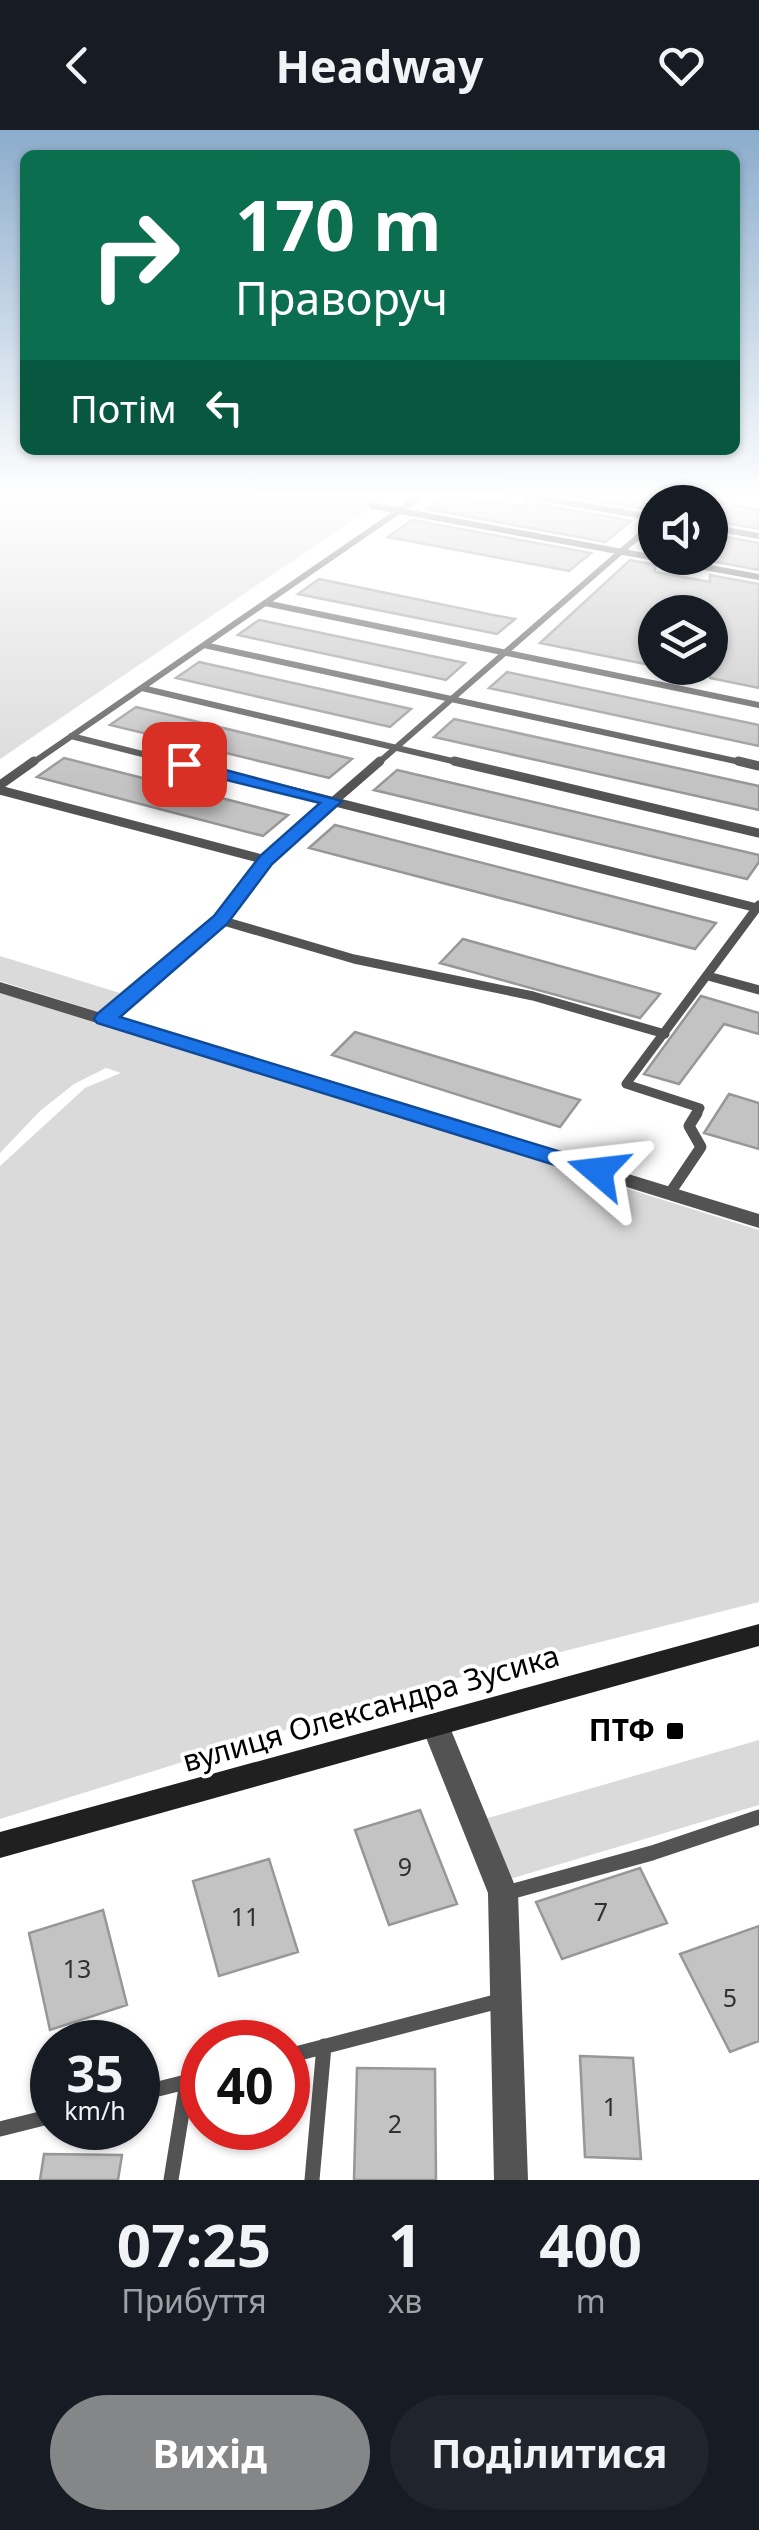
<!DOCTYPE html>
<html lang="uk">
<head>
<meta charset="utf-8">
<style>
  :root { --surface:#171b24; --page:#20242c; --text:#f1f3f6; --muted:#9ea1a6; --accent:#858687 }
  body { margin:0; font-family:"Noto Sans",sans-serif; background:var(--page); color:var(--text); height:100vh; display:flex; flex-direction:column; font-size:38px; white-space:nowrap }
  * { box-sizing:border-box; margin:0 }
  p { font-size:32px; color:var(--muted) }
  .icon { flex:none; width:55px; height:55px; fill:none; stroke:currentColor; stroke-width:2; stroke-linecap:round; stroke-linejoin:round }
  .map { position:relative; height:2050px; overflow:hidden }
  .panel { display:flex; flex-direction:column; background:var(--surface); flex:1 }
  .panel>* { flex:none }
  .guide { position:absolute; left:20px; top:20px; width:720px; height:305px; border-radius:15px; box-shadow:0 2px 8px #0004; background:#0b6e4f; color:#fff; overflow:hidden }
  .tools { position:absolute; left:638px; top:355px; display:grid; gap:20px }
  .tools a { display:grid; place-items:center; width:90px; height:90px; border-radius:50%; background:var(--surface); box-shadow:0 2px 8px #0004; font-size:50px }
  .speed { position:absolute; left:30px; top:1890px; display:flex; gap:20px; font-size:50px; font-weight:700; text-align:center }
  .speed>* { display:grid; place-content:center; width:130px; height:130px; border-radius:50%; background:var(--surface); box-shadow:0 2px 8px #0004; line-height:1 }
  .speed small { font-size:25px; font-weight:400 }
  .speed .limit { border:15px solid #d22; background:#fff; color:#111 }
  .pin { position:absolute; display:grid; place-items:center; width:85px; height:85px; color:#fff; margin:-42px; border-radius:20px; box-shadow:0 5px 15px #0006 }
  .me { position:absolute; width:110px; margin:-55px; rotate:287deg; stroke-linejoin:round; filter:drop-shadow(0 0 8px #0008) }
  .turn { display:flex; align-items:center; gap:35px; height:210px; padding:0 50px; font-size:45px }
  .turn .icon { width:130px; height:130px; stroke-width:2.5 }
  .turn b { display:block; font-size:70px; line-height:85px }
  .then { display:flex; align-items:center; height:95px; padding:0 50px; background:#0003; gap:20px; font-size:38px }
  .eta { display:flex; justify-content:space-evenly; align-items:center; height:170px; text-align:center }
  .eta b { font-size:60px; font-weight:700; line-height:70px }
  .action { display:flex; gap:20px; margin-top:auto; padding:20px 50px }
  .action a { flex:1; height:115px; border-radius:60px; background:var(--accent); color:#fff; font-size:40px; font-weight:700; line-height:115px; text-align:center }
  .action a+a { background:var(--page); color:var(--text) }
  header { display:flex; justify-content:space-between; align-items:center; height:130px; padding:0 50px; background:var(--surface); font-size:45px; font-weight:700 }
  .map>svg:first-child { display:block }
  .green { fill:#dadada }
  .building { fill:#c3c3c3; stroke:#979797; stroke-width:2.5 }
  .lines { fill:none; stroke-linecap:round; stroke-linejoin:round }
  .service-far3 { stroke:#535353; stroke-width:6 }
  .service-far2 { stroke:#535353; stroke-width:9 }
  .service-far1 { stroke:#535353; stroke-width:11 }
  .service { stroke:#535353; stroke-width:15 }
  .minor { fill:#535353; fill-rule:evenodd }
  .tertiary { fill:#535353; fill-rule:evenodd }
  .secondary { fill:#202020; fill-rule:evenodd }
  .route { fill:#1a73e8; stroke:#114b97; stroke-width:2.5 }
  .poi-dot { fill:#000; stroke:#fff; stroke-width:4 }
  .labels { text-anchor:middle; stroke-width:8; stroke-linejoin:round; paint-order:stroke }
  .near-number-label { font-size:25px; fill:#313131 }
  .near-street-label { font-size:30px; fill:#000; stroke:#fff }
  .near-poi-label { font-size:30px; font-weight:bold; fill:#000; stroke:#fff; text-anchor:end }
</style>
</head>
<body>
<header><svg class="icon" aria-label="back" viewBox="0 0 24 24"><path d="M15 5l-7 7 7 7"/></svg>Headway<svg class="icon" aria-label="heart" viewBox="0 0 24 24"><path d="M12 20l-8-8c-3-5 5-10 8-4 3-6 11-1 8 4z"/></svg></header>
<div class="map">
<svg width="759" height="2050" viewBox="0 0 759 2050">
  <rect width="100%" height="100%" fill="#fff"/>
  <path class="green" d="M0,365H390L0,629Z
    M0,826L120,863L99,882L0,851Z
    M0,862L759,1100V1472L426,1556L0,1689V1036L85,958L121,943L106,938L74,954L40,981L0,1023Z
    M759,1610V1675L506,1750L481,1690Z"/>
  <path class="building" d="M448,365L526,377L527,372L631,391L605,412L427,379Z
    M563,365H663L645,379Z
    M710,371L759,380V399L710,390Z
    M412,390L591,423L569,441L388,407Z
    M710,404L759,413V440L710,431Z
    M630,430L655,435V442L710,452V445L759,454V558L710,548V482H655V536L540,513Z
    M319,449L493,485L515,489L497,504L298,464Z
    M259,490L264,491L465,533L446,550L238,505Z
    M199,532L411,579L390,597L176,548Z
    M507,542L759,595V616L489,558Z
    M136,577L352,629L329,648L110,595Z
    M454,589L759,656V680L434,607Z
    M64,628L288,685L263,706L37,647Z
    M397,640L759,725V732L747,749L374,660Z
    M335,695L716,793L695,819L309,718Z
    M463,809L660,864L640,888L440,833Z
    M701,866L759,883V904L724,894L679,954L644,944Z
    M355,902L580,970L560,997L332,925Z
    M729,964L759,973V1019L704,1003Z
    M420,1680L457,1774L389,1795L355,1700Z
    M269,1729L298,1822L219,1846L193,1751Z
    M640,1738L667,1793L562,1829L536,1772Z
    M103,1780L127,1875L50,1900L29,1803Z
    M759,1796V1911L730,1922L680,1824Z
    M580,1926L633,1928L641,2029L585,2027Z
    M357,1938L435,1939L436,2050H354Z
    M44,2024L122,2025L118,2050H40Z"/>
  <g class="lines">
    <path class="service-far3" d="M524,365L655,388
      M677,372L685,365
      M373,376L759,447
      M710,397L759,406
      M265,473L759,575
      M204,515L749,634
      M142,558L465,634
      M71,606L182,634
      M31,634L422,365
      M377,634L655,392"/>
    <path class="service-far2" d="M172,631L757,778
      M380,631L266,730L220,790L354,829L533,866L665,904
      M454,631L759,703
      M738,631L759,636
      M0,655L34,631
      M0,660L266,730
      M708,846L759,860
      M105,889L220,790
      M696,985L700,978L626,954L759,775"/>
    <path class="service-far1" d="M670,1063L701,1017L689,996L697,983"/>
    <path class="service" d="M506,1763L652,1723L759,1687
      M288,1926L503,1870
      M138,1964L202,1948
      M0,1999L52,1986
      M171,2050L187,1952
      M312,2050L324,1916"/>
    <path class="minor" d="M435,1583L445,1587L449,1595L518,1763L528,2050H494L488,1763L421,1595L425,1587Z"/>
    <path class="tertiary" d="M0,852L759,1084V1098L0,863Z"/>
    <path class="secondary" d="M759,1494V1516L0,1728V1702Z"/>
  </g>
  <linearGradient id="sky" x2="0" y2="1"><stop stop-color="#8baccc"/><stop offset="0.56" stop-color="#fff"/><stop offset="1" stop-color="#fff" stop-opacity="0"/></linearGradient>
  <rect width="759" height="652" fill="url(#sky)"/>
  <path class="route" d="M184,629L342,671L272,734L227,794L120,887L607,1036L610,1041L607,1046H590L97,893L94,889L97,884L214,786L260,726L320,673L178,638V630Z"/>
  <rect class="poi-dot" x="665" y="1591" width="20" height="20" rx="5"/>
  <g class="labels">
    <g class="near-number-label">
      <text x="405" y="1746">9</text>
      <text x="601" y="1791">7</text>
      <text x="245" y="1796">11</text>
      <text x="77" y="1848">13</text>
      <text x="730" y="1877">5</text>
      <text x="610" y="1986">1</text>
      <text x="395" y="2003">2</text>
    </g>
    <g class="near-street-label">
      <text transform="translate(371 1579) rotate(-16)" y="10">вулиця Олександра Зусика</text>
    </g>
    <g class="near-poi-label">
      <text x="655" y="1611">ПТФ</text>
    </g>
  </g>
</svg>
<div class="tools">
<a><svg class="icon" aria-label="sound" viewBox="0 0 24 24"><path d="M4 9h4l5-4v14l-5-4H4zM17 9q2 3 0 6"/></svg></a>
<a><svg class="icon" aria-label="layers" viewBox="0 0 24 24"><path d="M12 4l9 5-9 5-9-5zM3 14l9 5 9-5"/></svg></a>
</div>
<div class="speed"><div>35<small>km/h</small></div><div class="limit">40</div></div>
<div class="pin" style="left:184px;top:634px;background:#d93025"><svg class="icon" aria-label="arrive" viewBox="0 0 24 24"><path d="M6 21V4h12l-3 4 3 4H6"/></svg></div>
<svg class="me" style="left:598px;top:1041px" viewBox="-20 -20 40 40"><path d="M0-17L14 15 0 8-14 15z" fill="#1a73e8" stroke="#fff" stroke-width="4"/></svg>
<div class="guide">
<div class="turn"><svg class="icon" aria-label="right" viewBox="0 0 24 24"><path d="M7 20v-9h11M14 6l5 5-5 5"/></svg><div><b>170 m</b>Праворуч</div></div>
<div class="then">Потім<svg class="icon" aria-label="left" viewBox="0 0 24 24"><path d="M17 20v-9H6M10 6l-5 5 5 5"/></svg></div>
</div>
</div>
<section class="panel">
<div class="eta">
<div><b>07:25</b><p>Прибуття</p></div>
<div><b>1</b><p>хв</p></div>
<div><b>400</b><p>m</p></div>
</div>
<div class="action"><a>Вихід</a><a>Поділитися</a></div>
</section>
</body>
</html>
